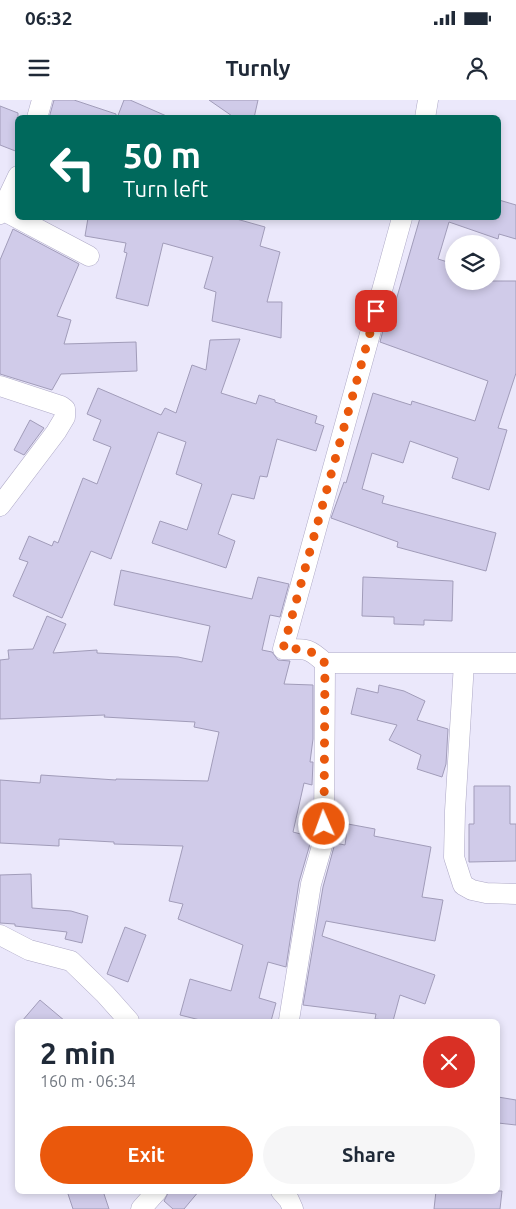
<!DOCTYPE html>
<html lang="en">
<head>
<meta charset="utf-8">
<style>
  :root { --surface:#fff; --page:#f6f6f7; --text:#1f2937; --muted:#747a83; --accent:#ea580c }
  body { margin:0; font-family:Ubuntu,sans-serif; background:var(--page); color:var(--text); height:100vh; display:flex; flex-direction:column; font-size:19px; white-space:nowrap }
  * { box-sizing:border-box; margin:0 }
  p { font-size:16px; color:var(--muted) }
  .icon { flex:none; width:28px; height:28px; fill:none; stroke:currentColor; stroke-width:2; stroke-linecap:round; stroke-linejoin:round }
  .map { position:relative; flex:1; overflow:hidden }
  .details { position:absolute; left:15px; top:919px; width:485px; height:175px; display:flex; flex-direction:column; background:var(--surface); border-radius:8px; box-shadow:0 2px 8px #0003 }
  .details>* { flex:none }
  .hud { position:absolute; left:15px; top:15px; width:486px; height:105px; border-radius:8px; box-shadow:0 2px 8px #0003; background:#00695c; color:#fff; overflow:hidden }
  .fabs { position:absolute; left:445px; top:135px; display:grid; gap:10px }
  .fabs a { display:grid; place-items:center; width:55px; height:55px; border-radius:50%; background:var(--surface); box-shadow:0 2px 8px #0003; font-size:25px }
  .pin { position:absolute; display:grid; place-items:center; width:42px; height:42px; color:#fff; margin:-21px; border-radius:10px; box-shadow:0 2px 8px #0006 }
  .me { position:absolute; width:55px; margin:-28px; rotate:358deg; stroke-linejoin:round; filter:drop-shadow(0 0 4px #0008) }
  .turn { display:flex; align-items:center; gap:18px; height:105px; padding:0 25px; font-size:22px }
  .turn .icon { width:65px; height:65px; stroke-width:2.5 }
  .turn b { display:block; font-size:35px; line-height:42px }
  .round { display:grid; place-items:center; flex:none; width:52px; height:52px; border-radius:26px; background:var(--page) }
  .overview { display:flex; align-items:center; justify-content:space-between; height:85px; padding:0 25px }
  h1 { font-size:30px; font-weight:600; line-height:38px }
  .action { display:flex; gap:10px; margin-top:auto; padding:10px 25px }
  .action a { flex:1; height:58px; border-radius:30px; background:var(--accent); color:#fff; font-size:20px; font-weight:600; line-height:58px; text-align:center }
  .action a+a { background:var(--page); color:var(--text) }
  .status { display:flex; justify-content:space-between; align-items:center; height:35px; padding:0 25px; background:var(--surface); direction:ltr }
  .status svg { height:14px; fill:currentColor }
  header { display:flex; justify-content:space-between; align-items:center; height:65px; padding:0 25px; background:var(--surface); font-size:22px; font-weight:600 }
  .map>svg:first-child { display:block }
  .building { fill:#d0cbe9; stroke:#a19cb9 }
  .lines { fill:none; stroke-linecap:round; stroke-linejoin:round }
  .minor-casing { stroke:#aea9c6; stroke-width:21 }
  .minor { stroke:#fff; stroke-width:20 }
  .route { stroke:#ea580c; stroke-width:9; stroke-dasharray:0 16.2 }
</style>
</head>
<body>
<div class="status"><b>06:32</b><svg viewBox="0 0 49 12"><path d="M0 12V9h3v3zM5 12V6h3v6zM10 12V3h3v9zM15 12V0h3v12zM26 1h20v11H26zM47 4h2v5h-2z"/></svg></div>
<header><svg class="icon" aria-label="menu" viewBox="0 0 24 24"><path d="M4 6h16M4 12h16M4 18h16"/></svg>Turnly<svg class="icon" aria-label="person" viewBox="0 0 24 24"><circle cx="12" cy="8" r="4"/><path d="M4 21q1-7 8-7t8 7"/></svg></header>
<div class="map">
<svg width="516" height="1109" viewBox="0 0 516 1109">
  <rect width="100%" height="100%" fill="#ebe8fb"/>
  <path class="building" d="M54,0H74L116,14V18H49Z
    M124,0H130L171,18H117Z
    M209,0H258L254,18H235Z
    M0,6L18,13V52L0,45Z
    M499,100L516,105V139L499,134L498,139L449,122L438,159L454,164V181H516V273L498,328L507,330L489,390L452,378L458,358L410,341L403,363L372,353L362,389L384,396L382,403L496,433L486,471L397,447L398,442L331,418L344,382L346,383L373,293L411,305L412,301L475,321L488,281L380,242L386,219L390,221L420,118H499Z
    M88,118H233L265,127L260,146L280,152L267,202H282L281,238L212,221L216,192L204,188L213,157L163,143L148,206L116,198L127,153L124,152L126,143L85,136Z
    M13,129L79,164L57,216L71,220L64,244L136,242L137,271L61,274L52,290L0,274V160Z
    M240,239L221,293L256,304L259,295L275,300V302L317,316L315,323L324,326L316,351L277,339L267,377L260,376L254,399L232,394L218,434L235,441L226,468L152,443L160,421L187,430L202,384L176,374L186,342L158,332L111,459L91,451L62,518L13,496L28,462L19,459L29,436L52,446L54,441L58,443L83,378L97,384L111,347L93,340L101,320L87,314L98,288L161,315L165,308L176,313L192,265L206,270L210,240Z
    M30,320L44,328L24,355L14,350Z
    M121,470L252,499L258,477L289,484L280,517L270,515L262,550L272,552L278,560L290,561L284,584L313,585V639L310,662H313L312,685L304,683L293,732L312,737L299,782L286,867L268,862L259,898L276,903L271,921H204L180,915L190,879L231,891L243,845L178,819L183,804L169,801L183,746L114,744V742L59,739V746L0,743V680L40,683L41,675L116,680V679L208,681L219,632L194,627L195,622L104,617L105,615L0,619V560L9,559L8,550L33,549L47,516L66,524L53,553L97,550V553L178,557L202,562L210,526L114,505Z
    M363,477L453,481L452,521L424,520V525L394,524V517L362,516Z
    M379,585L404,591L425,601L417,620L448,629L446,664L442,677L417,669L421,655L389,640L397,625L351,614L357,588L378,593Z
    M474,686H510V724H516V761L469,762V724H474Z
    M348,724L375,729L374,736L431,747L422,797L443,800L435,841L326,821L322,836L435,875L425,904L400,895L393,921L375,919L376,914L303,905L323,787L335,743L345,745Z
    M31,774L32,808L71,811L88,816L82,843L65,839L67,832L15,826V824L0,823V775Z
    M125,827L146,835L128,882L107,874Z
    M40,900L65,921H22Z
    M498,997L516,1000V1025L498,1023Z
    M67,1091H103L109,1109H73Z
    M169,1091H199L184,1109H173L164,1101Z
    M436,1091H502L500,1109H434Z"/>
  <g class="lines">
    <g class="minor-casing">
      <path id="minor" d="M37,18L42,0
        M425,18L428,0
        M2,110L89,156
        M0,114L18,76
        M402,118L283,549C306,549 308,547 325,563H516
        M0,286L61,306L65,309V317L56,332L0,406
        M464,563L455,711L454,757L463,785L472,790L486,793L516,794
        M0,835L29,850L71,861L105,894L129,921
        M289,920L311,784L324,739L325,563
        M281,1091L289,1100L293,1109
        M141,1109L157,1091"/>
    </g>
    <use href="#minor" class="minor"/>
  </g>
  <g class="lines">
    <path class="route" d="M324,724L325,563C308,547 306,549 283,549L376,211"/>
  </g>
</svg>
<div class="fabs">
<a><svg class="icon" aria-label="layers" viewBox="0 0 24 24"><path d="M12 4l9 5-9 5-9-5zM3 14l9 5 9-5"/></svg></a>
</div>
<div class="pin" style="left:376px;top:211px;background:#d93025"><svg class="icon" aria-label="arrive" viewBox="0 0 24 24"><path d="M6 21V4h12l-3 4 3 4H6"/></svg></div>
<svg class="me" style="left:324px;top:724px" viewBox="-20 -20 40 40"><circle r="17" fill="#ea580c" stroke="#fff" stroke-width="3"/><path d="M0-11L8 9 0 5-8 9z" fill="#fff"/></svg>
<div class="hud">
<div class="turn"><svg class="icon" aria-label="left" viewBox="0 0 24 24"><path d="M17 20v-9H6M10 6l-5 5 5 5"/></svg><div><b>50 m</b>Turn left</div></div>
</div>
<section class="details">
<div class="overview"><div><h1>2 min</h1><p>160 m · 06:34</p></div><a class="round" style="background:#d93025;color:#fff"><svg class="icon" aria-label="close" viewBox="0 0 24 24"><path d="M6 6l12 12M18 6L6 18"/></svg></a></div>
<div class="action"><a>Exit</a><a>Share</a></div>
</section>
</div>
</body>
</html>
